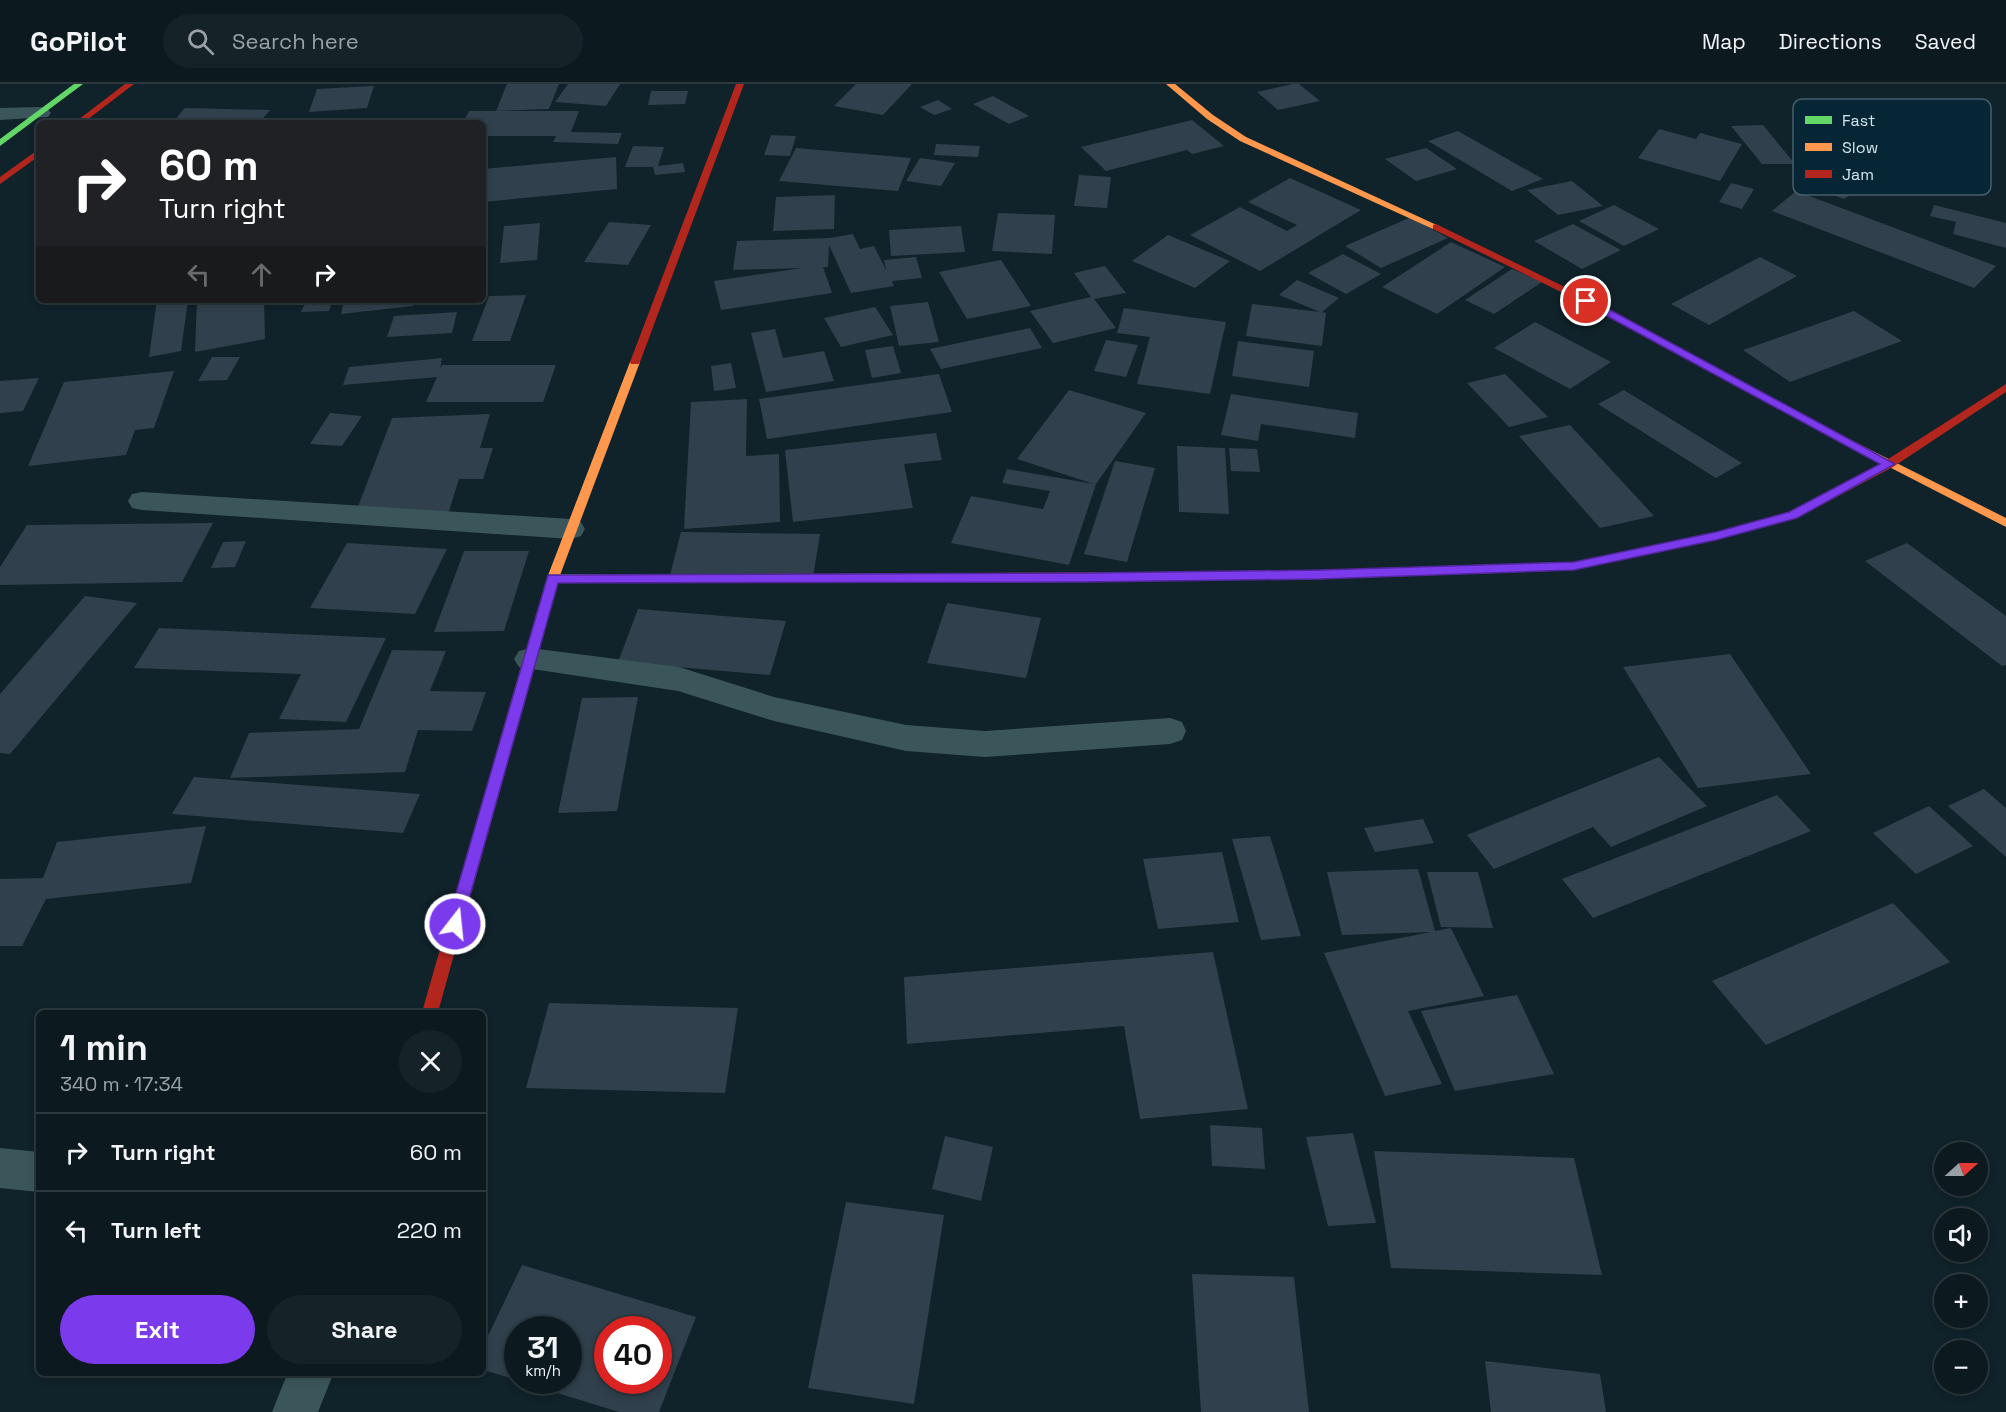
<!DOCTYPE html>
<html lang="en">
<head>
<meta charset="utf-8">
<style>
  :root { --surface:#0c1a20; --page:#152329; --text:#f1f3f6; --muted:#9aa1a5; --line:#2c383e; --accent:#7c3aed }
  body { margin:0; font-family:"Space Grotesk",sans-serif; background:var(--page); color:var(--text); height:100vh; display:flex; flex-direction:column; font-size:22px; white-space:nowrap }
  * { box-sizing:border-box; margin:0 }
  p { font-size:20px; color:var(--muted) }
  .icon { flex:none; width:33px; height:33px; fill:none; stroke:currentColor; stroke-width:2; stroke-linecap:round; stroke-linejoin:round }
  .map { position:relative; flex:1; overflow:hidden }
  .drawer { position:absolute; left:36px; top:926px; width:450px; height:366px; display:flex; flex-direction:column; background:var(--surface); border-radius:9px; box-shadow:0 3px 9px #0003,0 0 0 2px var(--line) }
  .drawer>* { flex:none }
  .hud { position:absolute; left:36px; top:36px; width:450px; height:183px; border-radius:9px; box-shadow:0 3px 9px #0003,0 0 0 2px var(--line); background:#202124; color:#fff; overflow:hidden }
  .needle { width:39px; rotate:69deg }
  .controls { position:absolute; left:1934px; top:1058px; display:grid; gap:12px }
  .controls a { display:grid; place-items:center; width:54px; height:54px; border-radius:50%; background:var(--surface); box-shadow:0 3px 9px #0003,0 0 0 2px var(--line); font-size:30px }
  .speed { position:absolute; left:504px; top:1232px; display:flex; gap:12px; font-size:30px; font-weight:700; text-align:center }
  .speed>* { display:grid; place-content:center; width:78px; height:78px; border-radius:50%; background:var(--surface); box-shadow:0 3px 9px #0003,0 0 0 2px var(--line); line-height:1 }
  .speed small { font-size:15px; font-weight:400 }
  .speed .limit { border:9px solid #d22; background:#fff; color:#111 }
  .pin { position:absolute; display:grid; place-items:center; width:51px; height:51px; color:#fff; margin:-26px; border:3px solid #fff; border-radius:50%; box-shadow:0 2px 6px #0007 }
  .me { position:absolute; width:66px; margin:-33px; rotate:16deg; stroke-linejoin:round; filter:drop-shadow(0 0 4px #0008) }
  .turn { display:flex; align-items:center; gap:21px; height:126px; padding:0 24px; font-size:27px }
  .turn .icon { width:78px; height:78px; stroke-width:2.5 }
  .turn b { display:block; font-size:42px; line-height:51px }
  .lanes { display:flex; align-items:center; height:57px; padding:0 24px; background:#0003; justify-content:center; gap:30px; direction:ltr }
  .lanes .off { opacity:.35 }
  .round { display:grid; place-items:center; flex:none; width:63px; height:63px; border-radius:32px; background:var(--page) }
  .overview { display:flex; align-items:center; justify-content:space-between; height:102px; padding:0 24px }
  h1 { font-size:36px; font-weight:800; line-height:45px }
  .button { display:flex; gap:12px; margin-top:auto; padding:12px 24px }
  .button a { flex:1; height:69px; border-radius:36px; background:var(--accent); color:#fff; font-size:24px; font-weight:800; line-height:69px; text-align:center }
  .button a+a { background:var(--page); color:var(--text) }
  ul { padding:0; list-style:none }
  li { display:flex; align-items:center; gap:18px; height:78px; padding:0 24px; border-top:2px solid var(--line) }
  li div { flex:1 }
  li b { display:block; font-size:22px }
  li em { font-style:normal }
  header { display:flex; align-items:center; gap:36px; box-sizing:border-box; height:84px; padding:0 30px; background:var(--surface); border-bottom:2px solid var(--line) }
  header strong { font-size:28px }
  nav { display:flex; gap:33px; margin-inline-start:auto; font-size:21px }
  .search { width:420px; height:54px; background:var(--page); display:flex; align-items:center; gap:15px; box-sizing:border-box; padding:0 21px; border-radius:33px; color:var(--muted); font-size:22px }
  .map>svg:first-child { display:block }
  .building { fill:#30404c; fill-rule:evenodd }
  .lines { fill:none; stroke-linecap:round; stroke-linejoin:round }
  .street { fill:#3b565b; fill-rule:evenodd }
  .fast { fill:#63d668; fill-rule:evenodd }
  .slow { fill:#ff974d; fill-rule:evenodd }
  .jam { fill:#b3261e; fill-rule:evenodd }
  .route { fill:#7c3aed; stroke:#51269a; stroke-width:1.5 }
  .key { fill:#062635; stroke:#445f6d; stroke-width:1.5 }
  .key-label { font-size:16px; fill:#d4e5ef }
</style>
</head>
<body>
<header>
<strong>GoPilot</strong>
<div class="search"><svg class="icon" aria-label="search" viewBox="0 0 24 24"><circle cx="10" cy="10" r="6"/><path d="M15 15l6 6"/></svg>Search here</div>
<nav><a>Map</a><a>Directions</a><a>Saved</a></nav>
</header>
<div class="map">
<svg width="2006" height="1328" viewBox="0 0 2006 1328">
  <rect width="100%" height="100%" fill="#10222a"/>
  <path class="building" d="M507,0H559L549,25L496,27Z
    M568,0H620L606,22L555,18Z
    M856,0H912L883,31L834,22Z
    M1293,0H1299L1320,17L1278,26L1257,8Z
    M374,2L367,24L309,28L317,5Z
    M651,7H688L685,20L648,21Z
    M993,12L1029,32L1009,40L973,20Z
    M938,16L952,25L934,31L920,23Z
    M185,24L270,26L259,39H172Z
    M469,27H579L571,48L622,49L618,60L553,58L556,52H483V39H463Z
    M1192,36L1224,62L1192,70L1187,66L1106,87L1081,63Z
    M1763,41L1795,80H1762L1731,42Z
    M1659,45L1696,55L1700,49L1742,60L1720,97L1638,74Z
    M1458,47L1543,95L1512,107L1428,57Z
    M771,51L796,52L790,72L764,71Z
    M936,60L980,62L978,73L934,71Z
    M633,62L664,63L658,82L683,79L685,88L655,91L653,83H625Z
    M796,64L911,74L898,107L779,97Z
    M1426,64L1457,85L1416,97L1385,75Z
    M616,73L617,105L483,118V85Z
    M920,74L955,79L941,102L906,97Z
    M1079,91L1111,93L1107,124L1074,122Z
    M1290,94L1361,126L1260,187L1190,151L1240,123L1287,147L1297,141L1248,118Z
    M1572,97L1603,122L1558,131L1527,106Z
    M1731,99L1754,105L1742,125L1719,118Z
    M1834,101L1854,108L1844,115L1825,108Z
    M1796,107L1996,182L1974,204L1772,127Z
    M835,111L834,145L773,147L776,113Z
    M1614,121L1659,145L1624,162L1579,137Z
    M1934,121L2006,139V164L1953,150L1956,138L1930,132Z
    M998,129L1055,131L1052,170L992,167Z
    M1411,133L1448,154L1381,184L1345,162Z
    M609,138L651,141L628,181L584,178Z
    M540,139L537,176L500,179L504,142Z
    M1573,140L1621,166L1582,185L1534,157Z
    M961,142L965,168L891,172L889,146Z
    M853,150L860,165L874,162L886,186L884,176L916,173L922,194L892,197L894,202L851,209L829,161L828,183H823L832,209L721,226L714,197L802,184L733,186L737,157L829,154Z
    M1168,151L1230,177L1195,204L1132,177Z
    M1451,158L1505,183L1437,230L1382,203Z
    M1343,170L1381,190L1346,210L1308,189Z
    M1760,173L1797,192L1709,241L1671,220Z
    M1001,176L1031,222L967,235L939,188Z
    M1105,182L1126,209L1094,215L1116,244L1053,259L1030,227L1091,213L1074,189Z
    M1512,185L1542,198L1494,230L1465,216Z
    M1297,196L1339,214L1322,228L1326,229L1322,262L1246,252L1252,220L1320,228L1279,211Z
    M526,211L510,257H472L489,212Z
    M157,216H188L181,267L149,273Z
    M197,216H264L265,255L195,268Z
    M307,216H333L329,227L301,228Z
    M344,216H414L413,222L341,230Z
    M928,218L939,258L899,262L890,222Z
    M875,223L893,251L841,263L824,234Z
    M1124,224L1226,238L1210,310L1137,300L1150,253L1117,249Z
    M1854,227L1902,257L1790,298L1743,266Z
    M457,228L452,249L387,253L394,232Z
    M1535,238L1611,278L1570,305L1494,264Z
    M1030,244L1042,264L941,285L930,265Z
    M775,245L783,274L824,267L834,297L766,308L751,249Z
    M1106,256L1138,261L1126,293L1094,287Z
    M1238,257L1314,267L1309,303L1232,292Z
    M893,262L901,289L872,294L865,266Z
    M212,273H240L227,296L198,297Z
    M442,274L440,285L442,281H556L543,318H426L437,293L343,301L349,283Z
    M731,279L736,304L714,307L711,282Z
    M174,287L154,344L135,346L126,371L28,382L64,298Z
    M939,290L952,328L767,355L759,315Z
    M1505,290L1548,333L1509,343L1467,299Z
    M39,294L23,327L0,329V297Z
    M1069,306L1146,329L1096,400L1069,481L951,459L971,412L1043,425L1050,407L1002,399L1007,385L1094,400L1017,375Z
    M1624,306L1742,379L1716,394L1598,320Z
    M1231,310L1358,329L1355,354L1261,340L1258,357L1221,351Z
    M747,315L746,372L779,370L780,438L684,445L691,318Z
    M330,329L362,332L342,362L310,360Z
    M490,330L480,364H493L483,395H459L448,430L354,433L392,334Z
    M1570,341L1654,432L1600,444L1519,352Z
    M936,349L942,376L904,380L913,424L793,438L785,366Z
    M1177,362L1225,364L1229,430L1179,428Z
    M1229,364L1257,365L1260,388L1231,387Z
    M1115,377L1155,384L1127,478L1084,470Z
    M213,439L182,498L0,501V483L27,441Z
    M681,448L820,450L813,493L670,491Z
    M246,457L235,483L211,484L223,458Z
    M347,459L447,465L415,530L310,524Z
    M1907,459L2006,532V581L2002,582L1865,477Z
    M464,467H529L504,547L434,548Z
    M85,512L137,519L10,670L0,669V610Z
    M947,519L1041,534L1026,594L927,579Z
    M638,525L786,537L770,591L618,578Z
    M159,544L386,554L346,638L279,635L301,590L134,584Z
    M392,566L446,567L430,607L486,608L472,647L418,646L405,688L230,694L249,649L359,645Z
    M1730,570L1811,690L1698,704L1623,583Z
    M638,613L617,727L558,729L582,614Z
    M1659,673L1707,722L1611,763L1593,743L1494,785L1467,751Z
    M194,693L420,710L403,749L172,730Z
    M1984,705L2006,724V773L1948,722Z
    M1777,711L1811,747L1593,834L1562,795Z
    M1929,722L1973,762L1916,790L1873,749Z
    M1423,735L1434,759L1375,768L1364,744Z
    M206,742L191,799L46,815L22,862H0V795L43,794L57,758Z
    M1270,752L1301,852L1261,856L1232,755Z
    M1222,768L1239,838L1158,845L1143,775Z
    M1418,785L1435,847L1451,844L1484,912L1408,927L1442,1000L1385,1012L1324,869L1431,848L1342,851L1327,788Z
    M1427,788H1478L1493,844L1441,843Z
    M1893,819L1950,878L1766,961L1712,897Z
    M1213,868L1248,1025L1140,1035L1124,942L907,960L904,893Z
    M1517,911L1554,990L1455,1007L1421,927Z
    M549,919L738,924L725,1009L526,1004Z
    M1210,1041L1262,1044L1265,1085L1212,1082Z
    M1353,1049L1376,1139L1328,1142L1306,1053Z
    M945,1052L993,1063L981,1117L932,1105Z
    M1374,1067L1574,1074L1602,1191L1391,1184Z
    M846,1118L944,1131L914,1320L808,1304Z
    M522,1181L696,1233L659,1328H619L518,1297L568,1296V1245H518V1296L483,1286V1262ZM608,1245H658V1296H608Z
    M1192,1190L1294,1193L1309,1328H1201Z
    M1485,1277L1600,1290L1606,1328H1491Z"/>
  <g class="lines">
    <path class="street" d="M41,23L48,25L51,29L48,33L0,36V24Z
      M142,408L571,435L581,438L585,445L581,452L571,455L142,426L132,424L128,417L132,410Z
      M530,564L679,583L774,613L906,641L985,647L1170,634L1182,638L1186,647L1182,656L1170,660L985,673L906,667L774,637L678,607L519,583L514,575L519,567Z
      M0,1064L39,1068V1108L0,1104Z
      M288,1288H334L318,1328H272Z"/>
    <path class="fast" d="M74,0H83L0,62V55Z
      M1645,463L1651,467L1649,470L1574,486L1316,495L1310,491L1316,487L1574,478Z
      M553,490H822L828,494L822,498H553L547,494Z"/>
    <path class="slow" d="M1166,0H1175L1213,31L1246,53L1441,143L1433,145L1240,57L1207,35Z
      M635,275L640,278L559,494L516,649L514,653H504L502,649L547,494L630,278Z
      M1827,344L2006,434V443L1823,349V345Z"/>
    <path class="jam" d="M125,0H134L83,39H74Z
      M736,0H744L640,278L639,280H631L630,278Z
      M39,65V72L0,100V93Z
      M1436,140L1569,205L1832,347L1831,349H1823L1563,209L1433,145V141Z
      M2006,300V308L1893,383L1797,434L1716,456L1645,471L1639,467L1645,463L1716,448L1789,428L1885,377Z
      M1316,487L1322,491L1316,495L822,498L816,494L822,490Z
      M509,644L514,645L516,649L438,928H422L502,649L504,645Z"/>
  </g>
  <path class="route" d="M1583,215H1590L1895,380L1797,434L1716,456L1574,486L1320,495L1088,498L558,499L462,840L460,845L455,847L449,845L447,840L548,491L1088,489L1320,486L1574,478L1716,448L1789,428L1880,380L1583,219Z"/>
  <rect x="1793" y="15" width="198" height="96" rx="9" class="key"/>
  <rect x="1805" y="32" width="27" height="8" fill="#63d668"/>
  <rect x="1805" y="59" width="27" height="8" fill="#ff974d"/>
  <rect x="1805" y="86" width="27" height="8" fill="#b3261e"/>
  <g class="key-label">
    <text x="1842" y="42">Fast</text>
    <text x="1842" y="69">Slow</text>
    <text x="1842" y="96">Jam</text>
  </g>
</svg>
<div class="controls">
<a><svg class="needle" viewBox="-14 -14 28 28"><path d="M0-13l5 13h-10z" fill="#e53935"/><path d="M0 13l5-13h-10z" fill="#9aa1a5"/></svg></a>
<a><svg class="icon" aria-label="sound" viewBox="0 0 24 24"><path d="M4 9h4l5-4v14l-5-4H4zM17 9q2 3 0 6"/></svg></a>
<a>+</a>
<a>−</a>
</div>
<div class="speed"><div>31<small>km/h</small></div><div class="limit">40</div></div>
<div class="pin" style="left:1586px;top:217px;background:#d93025"><svg class="icon" aria-label="arrive" viewBox="0 0 24 24"><path d="M6 21V4h12l-3 4 3 4H6"/></svg></div>
<svg class="me" style="left:455px;top:840px" viewBox="-20 -20 40 40"><circle r="17" fill="#7c3aed" stroke="#fff" stroke-width="3"/><path d="M0-11L8 9 0 5-8 9z" fill="#fff"/></svg>
<div class="hud">
<div class="turn"><svg class="icon" aria-label="right" viewBox="0 0 24 24"><path d="M7 20v-9h11M14 6l5 5-5 5"/></svg><div><b>60 m</b>Turn right</div></div>
<div class="lanes"><svg class="icon off" aria-label="left" viewBox="0 0 24 24"><path d="M17 20v-9H6M10 6l-5 5 5 5"/></svg><svg class="icon off" aria-label="ahead" viewBox="0 0 24 24"><path d="M12 20V5M6 11l6-6 6 6"/></svg><svg class="icon" aria-label="right" viewBox="0 0 24 24"><path d="M7 20v-9h11M14 6l5 5-5 5"/></svg></div>
</div>
<section class="drawer">
<div class="overview"><div><h1>1 min</h1><p>340 m · 17:34</p></div><a class="round"><svg class="icon" aria-label="close" viewBox="0 0 24 24"><path d="M6 6l12 12M18 6L6 18"/></svg></a></div>
<ul>
<li><svg class="icon" aria-label="right" viewBox="0 0 24 24"><path d="M7 20v-9h11M14 6l5 5-5 5"/></svg><div><b>Turn right</b></div><em>60 m</em></li>
<li><svg class="icon" aria-label="left" viewBox="0 0 24 24"><path d="M17 20v-9H6M10 6l-5 5 5 5"/></svg><div><b>Turn left</b></div><em>220 m</em></li>
</ul>
<div class="button"><a>Exit</a><a>Share</a></div>
</section>
</div>
</body>
</html>
